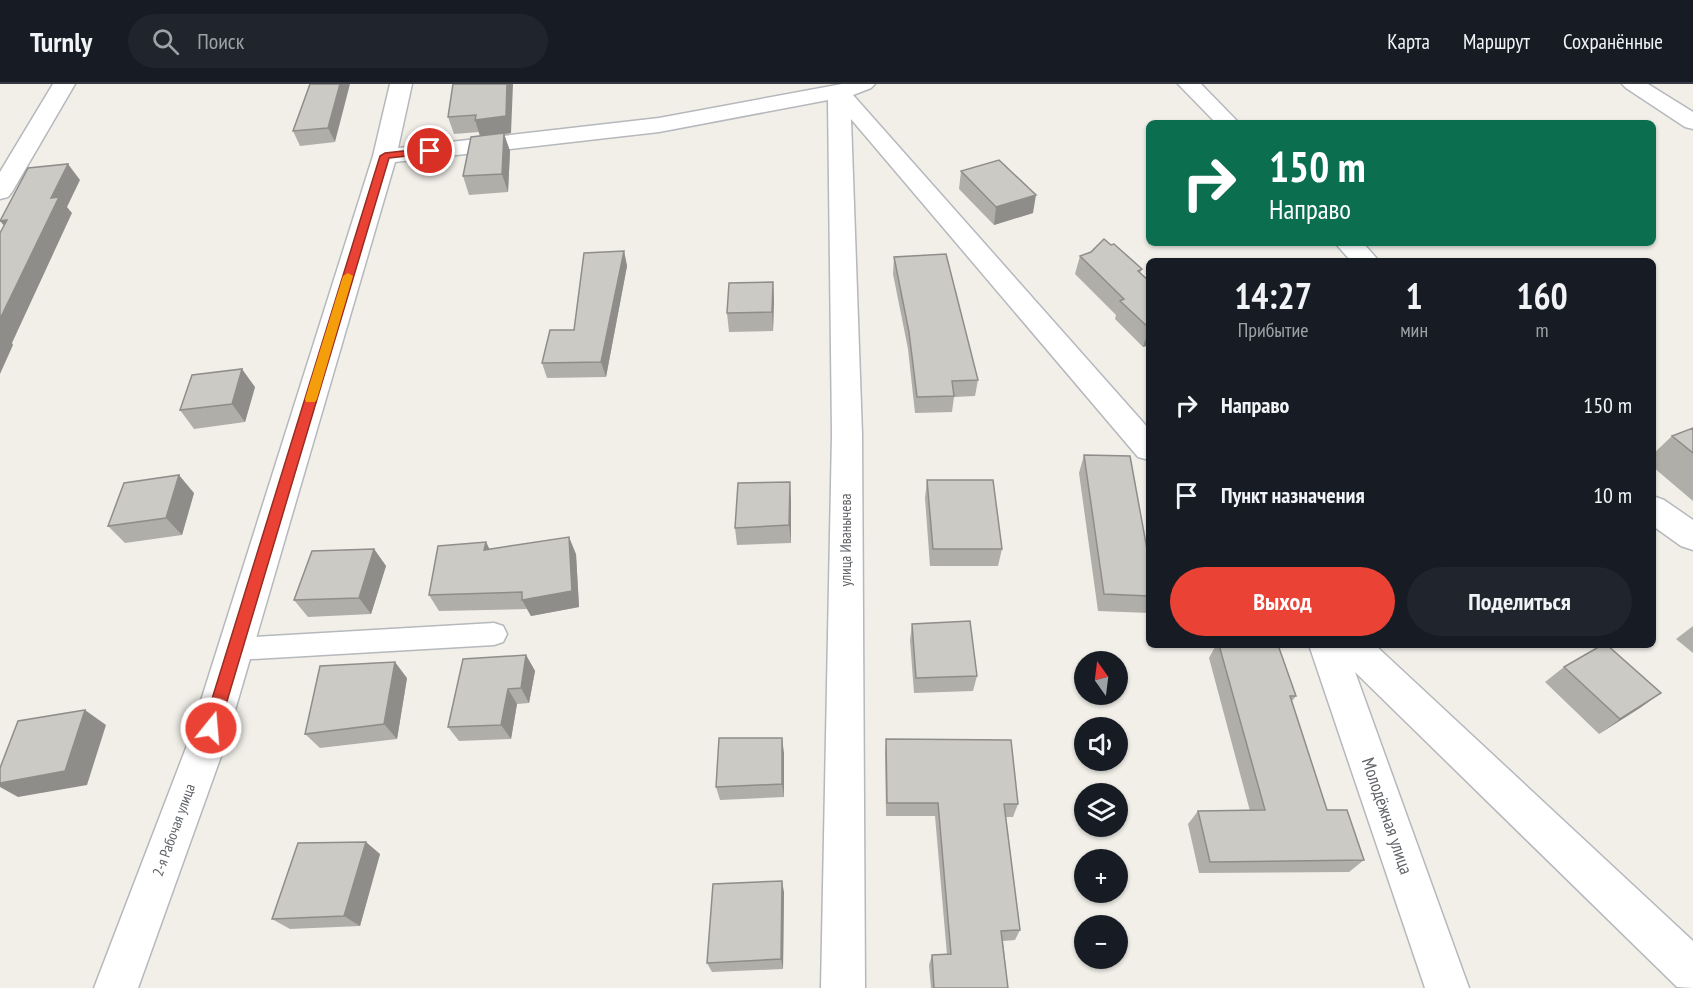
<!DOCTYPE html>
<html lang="ru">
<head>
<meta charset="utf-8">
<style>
  :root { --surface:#171b24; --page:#20242c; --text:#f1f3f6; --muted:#9ea1a6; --line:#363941; --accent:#ea4335 }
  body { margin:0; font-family:"PT Sans Narrow",sans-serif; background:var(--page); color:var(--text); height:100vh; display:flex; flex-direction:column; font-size:22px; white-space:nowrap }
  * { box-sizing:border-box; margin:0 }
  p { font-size:20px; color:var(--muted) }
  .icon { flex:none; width:33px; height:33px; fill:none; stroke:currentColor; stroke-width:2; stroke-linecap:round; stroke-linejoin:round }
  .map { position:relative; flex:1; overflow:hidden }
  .details { position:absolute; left:1146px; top:174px; width:510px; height:390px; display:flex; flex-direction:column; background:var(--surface); border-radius:9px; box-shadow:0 2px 4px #0004 }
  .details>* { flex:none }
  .banner { position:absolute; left:1146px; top:36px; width:510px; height:126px; border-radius:9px; box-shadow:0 2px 4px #0004; background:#0b6e4f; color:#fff; overflow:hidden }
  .needle { width:39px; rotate:346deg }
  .buttons { position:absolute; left:1074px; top:567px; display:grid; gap:12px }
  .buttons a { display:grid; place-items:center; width:54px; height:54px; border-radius:50%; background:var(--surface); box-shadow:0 2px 4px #0004; font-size:30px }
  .pin { position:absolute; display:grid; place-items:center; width:51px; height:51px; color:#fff; margin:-26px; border:3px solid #fff; border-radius:50%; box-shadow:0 2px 6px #0007 }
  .me { position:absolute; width:66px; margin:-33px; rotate:17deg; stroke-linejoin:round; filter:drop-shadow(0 0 4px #0008) }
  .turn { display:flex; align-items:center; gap:21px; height:126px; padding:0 24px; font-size:27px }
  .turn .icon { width:78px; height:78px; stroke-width:2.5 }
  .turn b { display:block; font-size:42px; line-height:51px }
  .eta { display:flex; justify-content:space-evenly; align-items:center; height:102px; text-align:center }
  .eta b { font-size:36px; font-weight:700; line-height:42px }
  .action { display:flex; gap:12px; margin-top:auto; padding:12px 24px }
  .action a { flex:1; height:69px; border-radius:36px; background:var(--accent); color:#fff; font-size:24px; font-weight:700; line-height:69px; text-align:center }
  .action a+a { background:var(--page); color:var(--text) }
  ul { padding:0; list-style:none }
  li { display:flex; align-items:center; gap:18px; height:90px; padding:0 24px }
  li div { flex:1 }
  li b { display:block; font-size:22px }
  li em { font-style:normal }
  header { display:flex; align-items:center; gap:36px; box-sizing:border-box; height:84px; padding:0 30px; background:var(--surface); border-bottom:2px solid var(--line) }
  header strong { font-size:28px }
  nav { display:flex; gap:33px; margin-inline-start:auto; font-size:21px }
  .search { width:420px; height:54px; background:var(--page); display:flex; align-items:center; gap:15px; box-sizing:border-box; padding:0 21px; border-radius:33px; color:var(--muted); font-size:22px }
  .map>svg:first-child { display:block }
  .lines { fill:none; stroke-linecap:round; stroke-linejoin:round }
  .lane-casing { stroke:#b5b8bc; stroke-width:3 }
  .street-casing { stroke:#b5b8bc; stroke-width:3 }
  .lane { fill:#fff; fill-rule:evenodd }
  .street { fill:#fff; fill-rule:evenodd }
  .wall { fill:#afaea9 }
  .shaded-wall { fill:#8f8d8a }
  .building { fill:#cccac5; stroke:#8f8d8a; stroke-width:1.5 }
  .route { fill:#ea4335; stroke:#982c22; stroke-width:1.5 }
  .slow { fill:#f59e0b }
  .labels { text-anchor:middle; stroke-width:4.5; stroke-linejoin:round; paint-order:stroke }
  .street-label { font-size:15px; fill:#5f6368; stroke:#fff }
  .near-street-label { font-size:18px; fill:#5f6368; stroke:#fff }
</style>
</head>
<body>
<header>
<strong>Turnly</strong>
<div class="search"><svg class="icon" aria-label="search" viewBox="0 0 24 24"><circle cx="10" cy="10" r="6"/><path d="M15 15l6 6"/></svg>Поиск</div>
<nav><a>Карта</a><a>Маршрут</a><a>Сохранённые</a></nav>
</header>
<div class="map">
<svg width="1693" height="904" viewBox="0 0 1693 904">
  <rect width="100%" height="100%" fill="#f1efe8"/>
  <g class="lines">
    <g class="lane-casing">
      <path id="lane" d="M494,539L503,542L507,550L503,558L494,561L235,576L226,573L222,565L226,557L235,554Z"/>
    </g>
    <g class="street-casing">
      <path id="street" d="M53,0H75L12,108L8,113L0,115V88Z
        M390,0H412L398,64L659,34L842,0H875L871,4L853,11L1149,345V376L1138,373L851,35L862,350L865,904H821L832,350L828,16L659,48L395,78L224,664L138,904H94L186,664L373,72Z
        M1178,0H1201L1239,39H1216Z
        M1622,0H1648L1693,28V45L1685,43L1626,4Z
        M1335,159H1363L1379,177H1351Z
        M1653,412L1664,416L1693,436V466L1681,462L1653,442Z
        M1309,561H1375L1693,857V904L1677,903L1355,588L1469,904H1425Z"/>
    </g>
    <use href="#lane" class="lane"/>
    <use href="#street" class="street"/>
  </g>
  <path class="wall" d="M310,0L335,58L300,62L293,47Z
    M453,0L511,49L504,50L510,67L508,108L469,111L463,92L480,52L479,48L454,50L448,33Z
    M961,87L1033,129L994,141L959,105Z
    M1111,161L1142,185L1140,189L1149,197V261L1143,263L1115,235L1116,231L1075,190L1080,172Z
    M624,167L627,182L606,293L547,294L542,279L574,246Z
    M894,173L978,296L975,312L954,313L952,328L915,329L908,265L893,190Z
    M773,198L774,216L773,247L729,248L727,229Z
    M255,303L245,338L194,345L180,326Z
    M1693,344V417L1653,383V370L1672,352Z
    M1084,371L1149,476V529L1098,527L1079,389Z
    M927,396L1002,465L998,482H930L925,414Z
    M194,409L182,451L125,459L108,442Z
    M791,416V459L737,461L735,444Z
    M486,458L490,466L576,470L579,523L531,532L527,525L439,527L429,511Z
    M374,465L386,482L371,530L308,533L294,516Z
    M912,540L977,592L973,607L914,609L910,556Z
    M1693,542V569L1676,555Z
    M1216,561H1278L1296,612L1292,617L1327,726L1364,776L1349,788L1199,789L1188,740L1198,727H1250L1209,574Z
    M526,571L535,587L529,619L517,620L511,655L459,657L448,643Z
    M1564,583L1661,609L1599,650L1545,598Z
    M407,594L397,655L320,664L305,650Z
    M886,655L1018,720L1013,733H1006L1020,846L1015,856L1003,857L1008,904H931L929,881L932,871H947L935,732H886L885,669Z
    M784,669V713L720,716L716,703Z
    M380,770L360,842L290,845L272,835Z
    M784,808L783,885L712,888L707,879Z"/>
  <path class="shaded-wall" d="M340,0H350L335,58L328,44Z
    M507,0H513L511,49L504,50L510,67L508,108L502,90L480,52L475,36Z
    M68,80L80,96L67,123L72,129L12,259L13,261L0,290V235L51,114Z
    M1036,111L1033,129L994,141L996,123Z
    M7,136L14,153L0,137Z
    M624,167L627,182L606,293L601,278Z
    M773,198L774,216L773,247L772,228Z
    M1149,245V261L1143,263Z
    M242,285L255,303L245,338L232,320Z
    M179,391L194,409L182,451L166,434Z
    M790,398L791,416V459L789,441Z
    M569,453L576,470L579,523L531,532L522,516Z
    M486,458L494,475L484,466Z
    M374,465L386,482L371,530L359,514Z
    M526,571L535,587L529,619L521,604Z
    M395,578L407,594L397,655L384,640Z
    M508,605L517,620L511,655L501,641Z
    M1661,609L1640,624L1599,650L1620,635Z
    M85,626L106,641L87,701L18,713L0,703V699Z
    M782,654L784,669V713L782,700Z
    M366,758L380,770L360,842L344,832Z
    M782,797L784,808L783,885L781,875Z"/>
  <path class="building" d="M310,0H340L328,44L293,47Z
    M453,0H507L506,32L475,36L476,31L448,33Z
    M504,49L502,90L463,92L471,53Z
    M999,76L1036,111L996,123L961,87Z
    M68,80L51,114L59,113L0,235V149L7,136L0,137L28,84Z
    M1104,155L1111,161L1114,160L1142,185L1138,187L1149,197V244L1120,217L1124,215L1080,172L1091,168Z
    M624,167L601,278L542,279L550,246H574L584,169Z
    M946,170L978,296L952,297L954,312L917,313L909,248L894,173Z
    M773,198L772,228L727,229L729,199Z
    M242,285L232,320L180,326L192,291Z
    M1693,344V369L1672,352Z
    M1084,371L1130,372L1149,476V512L1104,510Z
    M179,391L166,434L108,442L124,399Z
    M927,396H993L1002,465H933Z
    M790,398L789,441L735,444L738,399Z
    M569,453L572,507L522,516V508L429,511L438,462L486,458L484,466Z
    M374,465L359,514L294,516L312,467Z
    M970,537L977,592L916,594L912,540Z
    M1219,561H1278L1296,612H1290L1327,726H1347L1364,776L1210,778L1198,727L1265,726Z
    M1602,561H1607L1661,609L1620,635L1564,583Z
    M526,571L521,604L508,605L501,641L448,643L463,575Z
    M395,578L384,640L305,650L320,582Z
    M85,626L65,687L0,699V684L18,637Z
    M719,654H782V700L716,703Z
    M886,655L1011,656L1018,720H1004L1020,846L1001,847L1008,904H934L932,871L951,870L938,719H887Z
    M366,758L344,832L272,835L298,759Z
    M782,797L781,875L707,879L713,800Z"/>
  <path class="route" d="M430,64L435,67L434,69L389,74L219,644L216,649L211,651L205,649L203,644L380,72L385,69Z"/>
  <path class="slow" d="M348,189L353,192L317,315L315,318H306L305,315L343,192Z"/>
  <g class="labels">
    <g class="street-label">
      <text transform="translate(846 456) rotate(-90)" y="5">улица Иванычева</text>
      <text transform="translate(174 746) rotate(-70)" y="5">2-я Рабочая улица</text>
    </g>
    <g class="near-street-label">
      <text transform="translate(1387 732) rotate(71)" y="6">Молодёжная улица</text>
    </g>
  </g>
</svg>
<div class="buttons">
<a><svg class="needle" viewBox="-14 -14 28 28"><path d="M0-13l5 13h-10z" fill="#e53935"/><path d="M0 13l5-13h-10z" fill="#9ea1a6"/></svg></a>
<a><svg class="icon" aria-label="sound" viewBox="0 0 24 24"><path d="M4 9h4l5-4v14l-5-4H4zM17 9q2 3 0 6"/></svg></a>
<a><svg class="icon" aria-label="layers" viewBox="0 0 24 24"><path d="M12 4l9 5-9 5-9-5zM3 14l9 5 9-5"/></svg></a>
<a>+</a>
<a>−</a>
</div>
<div class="pin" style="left:430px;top:67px;background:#d93025"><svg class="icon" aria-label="arrive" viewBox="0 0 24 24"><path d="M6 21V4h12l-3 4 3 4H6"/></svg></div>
<svg class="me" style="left:211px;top:644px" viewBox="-20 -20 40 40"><circle r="17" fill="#ea4335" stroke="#fff" stroke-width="3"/><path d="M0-11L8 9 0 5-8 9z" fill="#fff"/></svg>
<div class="banner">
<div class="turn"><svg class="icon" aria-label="right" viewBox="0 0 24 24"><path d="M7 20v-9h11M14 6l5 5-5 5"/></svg><div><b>150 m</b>Направо</div></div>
</div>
<section class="details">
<div class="eta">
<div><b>14:27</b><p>Прибытие</p></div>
<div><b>1</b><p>мин</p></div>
<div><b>160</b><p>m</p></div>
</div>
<ul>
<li><svg class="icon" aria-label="right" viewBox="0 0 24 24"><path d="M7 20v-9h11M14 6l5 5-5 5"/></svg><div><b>Направо</b></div><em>150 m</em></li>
<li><svg class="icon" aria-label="arrive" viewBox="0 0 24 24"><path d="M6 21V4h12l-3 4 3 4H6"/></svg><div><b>Пункт назначения</b></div><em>10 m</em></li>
</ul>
<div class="action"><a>Выход</a><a>Поделиться</a></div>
</section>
</div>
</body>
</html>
